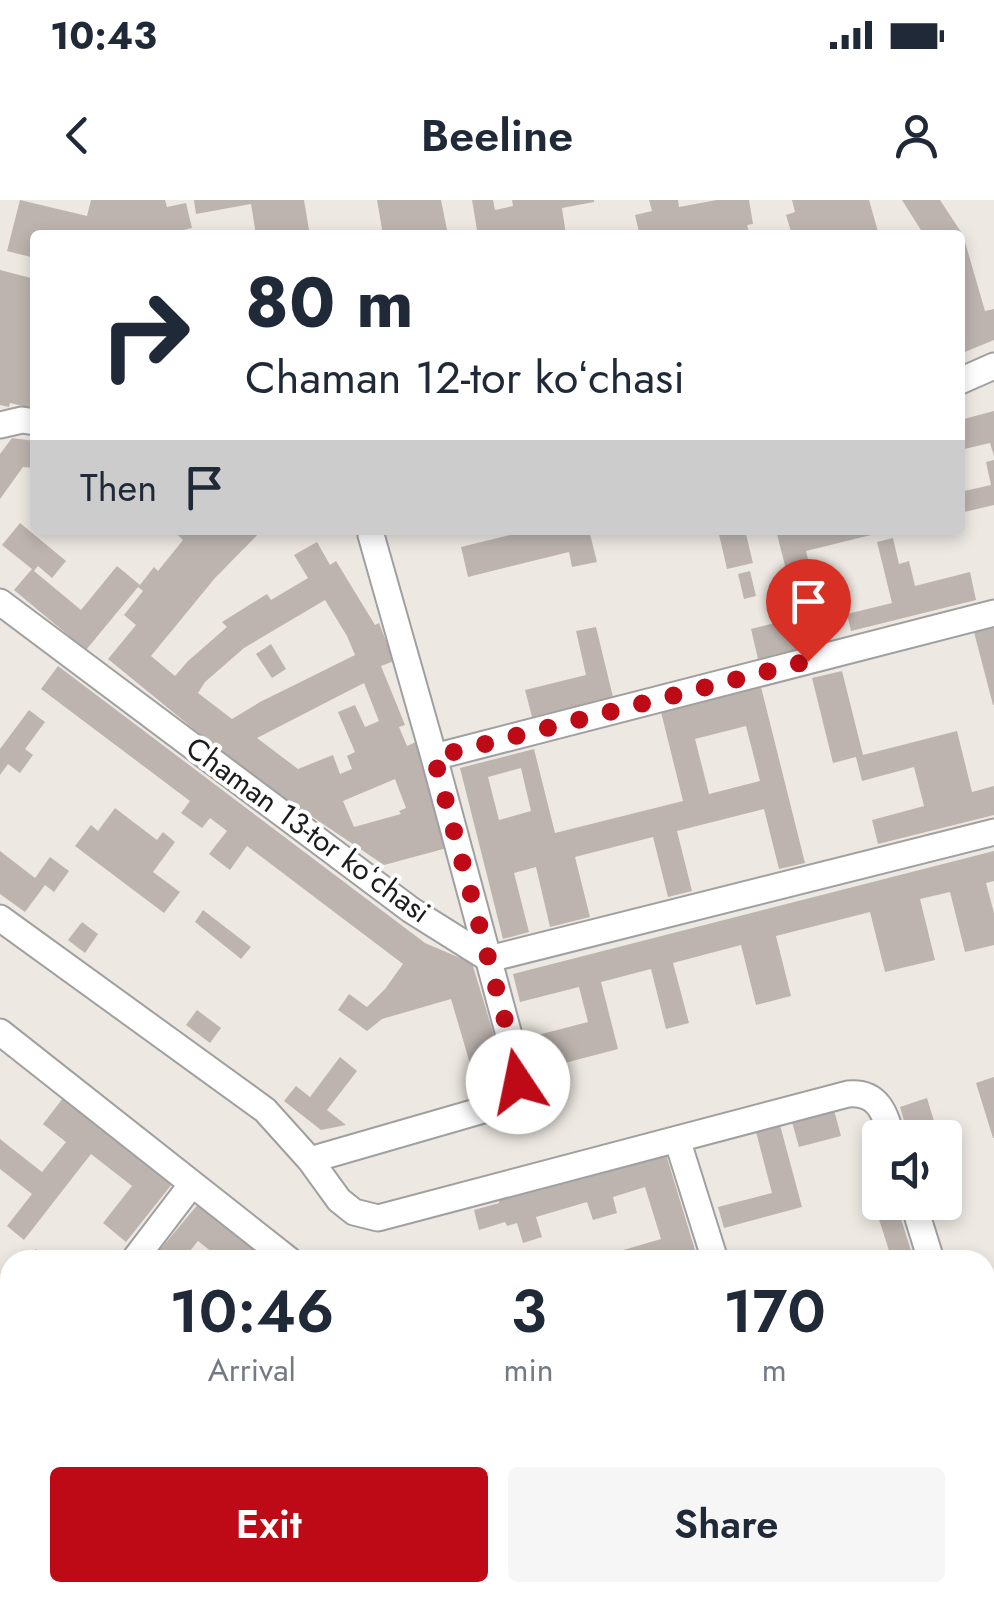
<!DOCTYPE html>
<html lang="en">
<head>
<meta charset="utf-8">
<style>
  :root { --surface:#fff; --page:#f6f6f7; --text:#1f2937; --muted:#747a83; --accent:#bd0a16 }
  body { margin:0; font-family:Jost,sans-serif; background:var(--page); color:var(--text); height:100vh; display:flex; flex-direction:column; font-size:38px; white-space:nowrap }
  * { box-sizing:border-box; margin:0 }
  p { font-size:32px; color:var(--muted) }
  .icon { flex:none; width:55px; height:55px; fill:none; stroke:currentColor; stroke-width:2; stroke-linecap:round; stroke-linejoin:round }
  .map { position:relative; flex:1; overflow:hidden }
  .side { position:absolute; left:0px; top:1050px; width:995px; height:352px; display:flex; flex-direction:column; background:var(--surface); border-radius:30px 30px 0 0; box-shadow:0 5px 15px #0003 }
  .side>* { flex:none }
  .banner { position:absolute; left:30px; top:30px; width:935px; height:305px; border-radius:10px; box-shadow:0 5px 15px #0003; background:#fff; color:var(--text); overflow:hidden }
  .controls { position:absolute; left:862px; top:920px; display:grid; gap:20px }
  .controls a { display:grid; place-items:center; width:100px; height:100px; border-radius:10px; background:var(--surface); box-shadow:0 5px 15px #0003; font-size:50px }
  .pin { position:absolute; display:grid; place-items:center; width:85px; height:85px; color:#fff; margin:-102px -42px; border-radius:50% 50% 50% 0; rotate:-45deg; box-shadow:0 0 10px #0007 }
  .pin .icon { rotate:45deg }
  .me { position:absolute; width:110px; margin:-55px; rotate:349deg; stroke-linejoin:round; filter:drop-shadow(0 0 8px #0008) }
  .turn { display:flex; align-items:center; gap:35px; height:210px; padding:0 50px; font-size:45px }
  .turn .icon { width:130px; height:130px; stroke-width:2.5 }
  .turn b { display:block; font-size:70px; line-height:85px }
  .then { display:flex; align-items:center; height:95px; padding:0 50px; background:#0003; gap:20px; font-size:38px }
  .eta { display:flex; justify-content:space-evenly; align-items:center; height:170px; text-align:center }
  .eta b { font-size:60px; font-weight:600; line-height:70px }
  .cta { display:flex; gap:20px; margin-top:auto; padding:20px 50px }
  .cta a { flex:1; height:115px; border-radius:10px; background:var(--accent); color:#fff; font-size:40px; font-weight:600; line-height:115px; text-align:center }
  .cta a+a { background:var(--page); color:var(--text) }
  .status { display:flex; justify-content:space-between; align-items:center; height:70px; padding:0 50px; background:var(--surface); direction:ltr }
  .status svg { height:28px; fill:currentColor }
  header { display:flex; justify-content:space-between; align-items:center; height:130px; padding:0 50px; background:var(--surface); font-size:45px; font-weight:600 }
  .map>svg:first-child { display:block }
  .building { fill:#bdb4af; fill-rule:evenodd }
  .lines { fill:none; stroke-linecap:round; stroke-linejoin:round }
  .street-casing { stroke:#a0a0a0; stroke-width:29 }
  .street { stroke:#fff; stroke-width:25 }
  .route { stroke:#bd0a16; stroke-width:18; stroke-dasharray:0 32.4 }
  .labels { text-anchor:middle; stroke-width:8; stroke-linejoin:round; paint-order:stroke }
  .street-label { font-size:30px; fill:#1c1c1c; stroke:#fff }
</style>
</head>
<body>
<div class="status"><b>10:43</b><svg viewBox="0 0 49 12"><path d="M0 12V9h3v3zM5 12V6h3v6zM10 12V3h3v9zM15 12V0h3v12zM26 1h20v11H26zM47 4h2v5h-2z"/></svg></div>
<header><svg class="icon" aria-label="back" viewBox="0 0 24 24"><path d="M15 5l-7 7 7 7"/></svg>Beeline<svg class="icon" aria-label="person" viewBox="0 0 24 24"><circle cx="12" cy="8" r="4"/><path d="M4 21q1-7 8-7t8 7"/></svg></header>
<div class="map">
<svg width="994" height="1401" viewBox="0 0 994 1401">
  <rect width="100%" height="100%" fill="#ede8e2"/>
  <path class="building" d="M20,0L87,16L91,0H165L167,7L186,3L192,28L162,35H35V58L7,51Z
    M194,0H304L309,30L298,32L299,35H256L251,4L196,14Z
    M377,0H441L448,35H383Z
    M472,0H493L495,10L513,6L512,0H594V2L562,8L566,35H459V33L477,30Z
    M649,0H678L679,7L717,0H749L753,24L747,25L750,35H632V33L639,32L635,15L652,11Z
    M792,0H869L879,35H792L786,15L795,12Z
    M902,0H940L963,35L985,111L994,109V140L960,154V35H924Z
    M0,70L35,79V209L10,203L9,207L0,205Z
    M994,211V256L990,243L960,250V220Z
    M12,238L35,241V268L23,267L0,299V254Z
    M994,260V305L960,313V292L991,285L986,262Z
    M20,323L66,361L52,378L38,366L34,371L81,410L117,366L140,385L154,367L158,371L183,340L173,330H262L215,378L151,456L175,476L188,461L227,427L222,422L267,394L271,400L308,378L294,355L317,342L330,365L336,361L375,425L379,423L394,461L381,466L405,525L399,527L407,546L418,541L447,648L384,665L283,597L212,544L108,459L136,425L124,415L143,391L138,387L86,450L14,390L32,369L2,345ZM325,400L347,436L355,455L260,502L232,519L198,493L205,482L244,448ZM364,483L379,521L365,527L355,505L338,512L355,552L347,556L352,569L340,574L333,555L298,569L257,538ZM395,579L406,608L399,611L401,614L354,627L343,601Z
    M530,330H589L597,362L572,367L569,352L468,377L461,347Z
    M718,330H745L753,363L727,369Z
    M776,330H801L802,332L879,330V333L806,351L829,441L758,459L751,429L798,417Z
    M893,338L899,364L909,361L915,386L970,372L976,400L851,431L847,414L892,403L877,342Z
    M750,371L756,396L744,399L738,374Z
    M596,427L613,497L532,517L525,490L586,475L576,431Z
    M994,427V505H993L974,432Z
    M271,444L286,469L272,478L256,454Z
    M58,466L425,743L472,763L506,875L476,884L451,799L382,819L367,831L338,810L349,794L367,807L385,789L403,764L247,646L230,670L209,654L227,631L210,618L202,628L181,613L190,601L41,489Z
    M842,471L863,555L957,531L972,592L994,586V615L878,644L872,620L924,606L914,567L862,581L856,557L833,563L812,478Z
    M761,487L805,663L779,669L764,609L677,631L692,691L668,697L653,637L575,657L590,717L550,727L536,667L514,673L529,732L503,739L460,568L534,549L555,633L683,601L661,512ZM746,526L760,581L709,594L695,539ZM521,568L531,611L499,620L488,577Z
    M29,510L45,522L25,549L33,555L20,573L8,564L0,575V549Z
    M115,608L157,640L163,632L175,642L153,672L180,692L164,713L75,646L91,625L98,631Z
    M0,651L35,678L50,657L69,671L54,692L45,685L25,712L0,694Z
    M994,651V681L986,683L994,713V745L965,752L950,692L920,699L935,760L885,772L870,712L776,736L791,796L756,805L741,745L673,763L689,823L666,829L651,769L601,782L618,849L538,870L530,837L588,822L579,787L520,802L513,774Z
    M203,710L251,747L241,759L195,722Z
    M82,722L98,734L85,753L68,740Z
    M197,810L221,828L210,843L186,825Z
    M340,857L357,871L327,910L346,925L321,930L284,901L296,886L310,897Z
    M994,877V938H993L976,883Z
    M63,898L172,984L126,1042L103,1023L132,986L91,954L24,1040L7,1026L32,994L0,969V939L42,972L66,942L43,924Z
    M927,898L939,938H909L900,907Z
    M834,910L841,936L799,947L792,922Z
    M780,925L802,1007L724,1028L718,1007L772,993L756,932Z
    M665,951L698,1060H605L603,1056L661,1039L645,987L613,997L617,1013L593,1020L587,1002L536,1017L542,1037L523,1043L517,1023L507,1026L505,1022L479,1030L474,1010L499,1003V1000Z
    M945,958L955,988L945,991Z
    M199,1003L268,1060H222L198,1041L185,1057L188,1060H156L153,1058Z
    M896,1003L914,1060H892L876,1010Z
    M36,1049L50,1060H27Z
    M0,1275L10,1283V1321L0,1313Z
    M0,1358L10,1365V1392H44L55,1401H0Z
    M204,1392H270L263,1401H198Z
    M354,1392H395L406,1401H347Z
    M426,1392H472L466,1401H424L429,1395Z
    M623,1392H649L642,1401H617Z
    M849,1392H898L882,1401H852Z"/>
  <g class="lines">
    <g class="street-casing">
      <path id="street" d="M960,181L994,166
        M0,225L22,220L35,222
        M0,402L411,710L489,759L994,632
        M434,557L994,413
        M0,718L265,910L310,960L339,1000L354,1012L378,1018L848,894C878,891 885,913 892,938
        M0,832L289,1060
        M677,939L715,1060
        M310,960L504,904C516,892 517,882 517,865L434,557L371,335
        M913,1002L931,1060
        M134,1060L192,984
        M985,1229L994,1258
        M0,1235L10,1222
        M711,1392L722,1401
        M189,1401L195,1392
        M497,1401L503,1392"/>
    </g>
    <use href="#street" class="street"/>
  </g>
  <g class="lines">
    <path class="route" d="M518,882L517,865L434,557L808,461"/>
  </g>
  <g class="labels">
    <g class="street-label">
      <text transform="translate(308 630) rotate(36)" y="10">Chaman 13-tor koʻchasi</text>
    </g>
  </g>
</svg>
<div class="controls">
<a><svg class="icon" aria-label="sound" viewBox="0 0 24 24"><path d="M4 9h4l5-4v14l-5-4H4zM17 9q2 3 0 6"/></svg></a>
</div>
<div class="pin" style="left:808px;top:461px;background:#d93025"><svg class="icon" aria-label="arrive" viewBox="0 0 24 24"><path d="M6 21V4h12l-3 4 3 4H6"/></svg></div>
<svg class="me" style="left:518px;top:882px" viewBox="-20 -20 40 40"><circle r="19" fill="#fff"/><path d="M0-13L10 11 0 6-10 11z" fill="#bd0a16"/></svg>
<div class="banner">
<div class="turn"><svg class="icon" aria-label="right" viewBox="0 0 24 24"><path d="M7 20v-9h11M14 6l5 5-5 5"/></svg><div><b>80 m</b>Chaman 12-tor koʻchasi</div></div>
<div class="then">Then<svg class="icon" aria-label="arrive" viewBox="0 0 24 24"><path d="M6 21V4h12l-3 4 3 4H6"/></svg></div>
</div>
<section class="side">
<div class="eta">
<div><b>10:46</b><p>Arrival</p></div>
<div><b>3</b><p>min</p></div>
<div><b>170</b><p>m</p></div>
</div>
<div class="cta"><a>Exit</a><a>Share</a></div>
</section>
</div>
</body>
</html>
